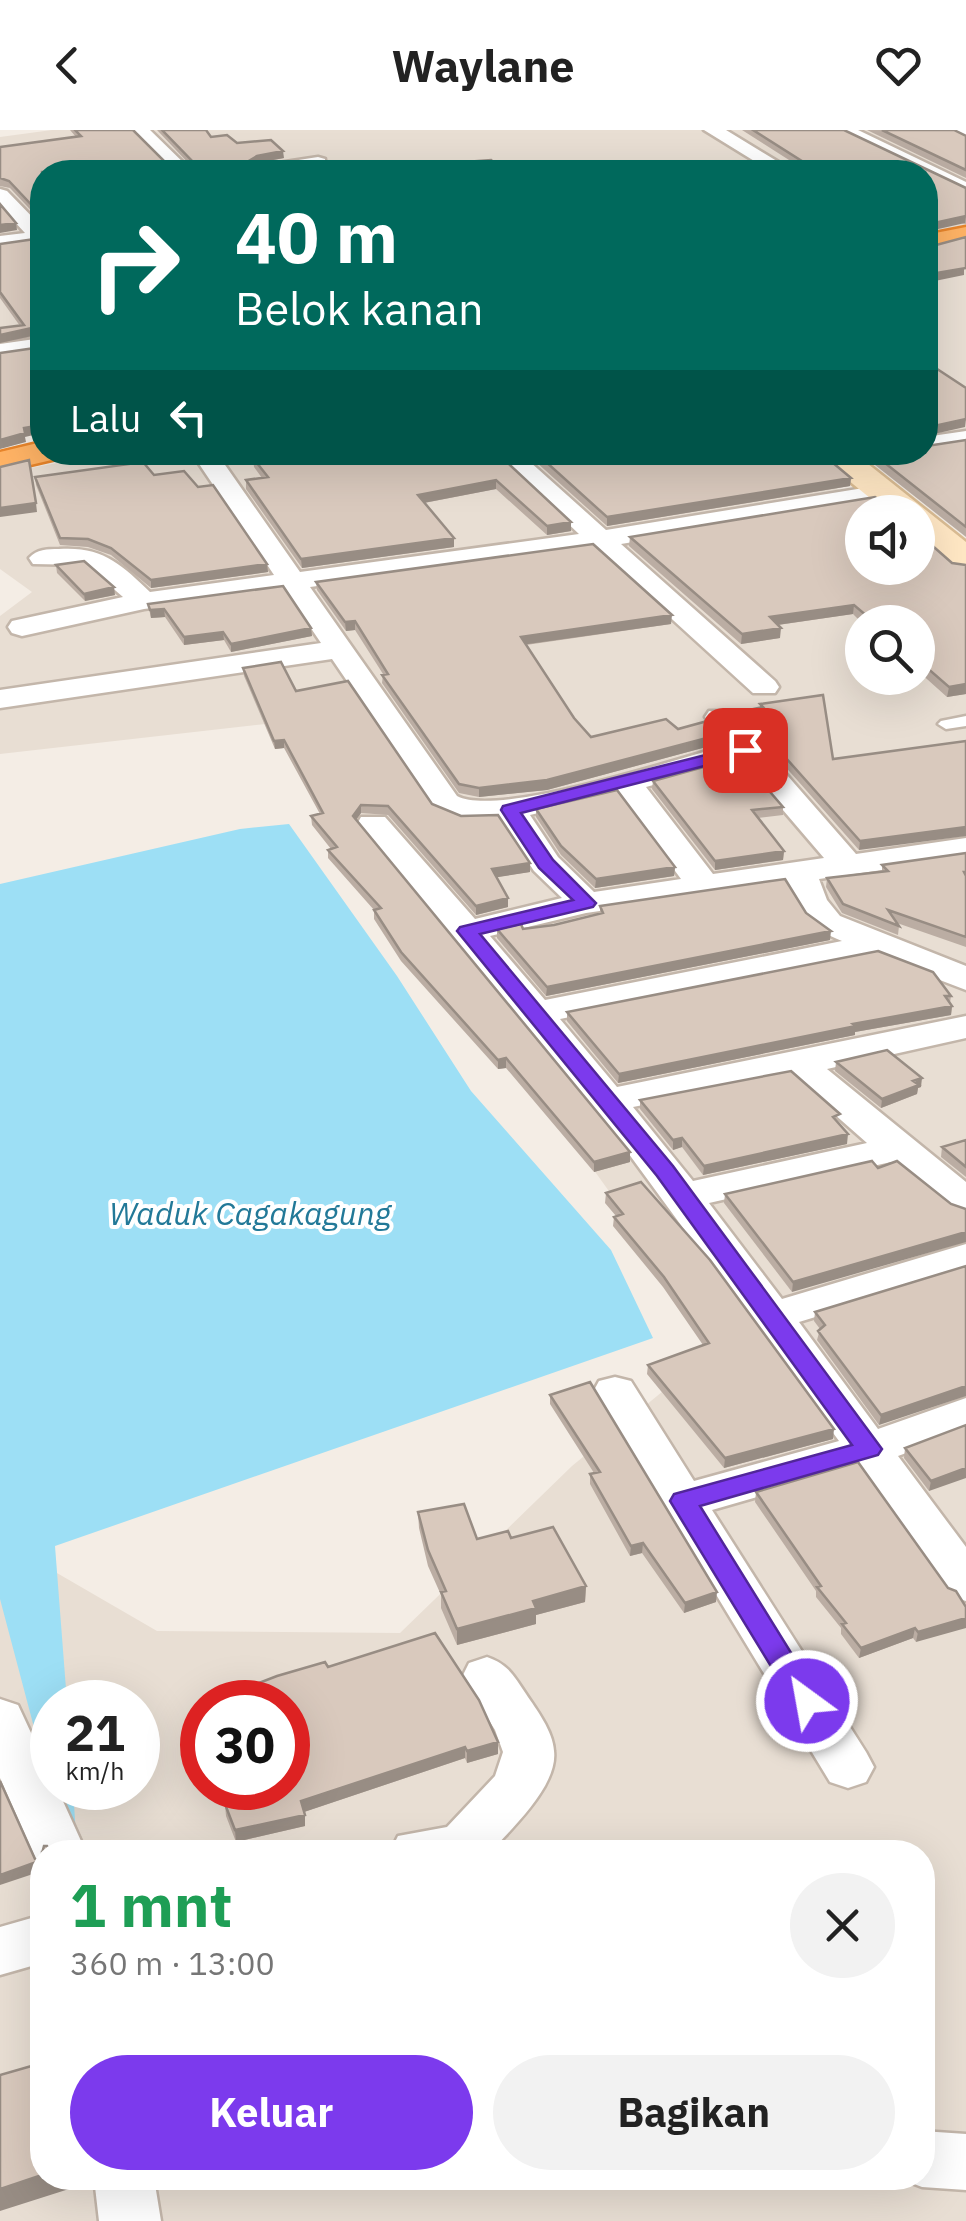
<!DOCTYPE html>
<html lang="id">
<head>
<meta charset="utf-8">
<style>
  :root { --surface:#fff; --page:#f2f2f2; --text:#222; --muted:#767676; --accent:#7c3aed }
  body { margin:0; font-family:"IBM Plex Sans",sans-serif; background:var(--page); color:var(--text); height:100vh; display:flex; flex-direction:column; font-size:38px; white-space:nowrap }
  * { box-sizing:border-box; margin:0 }
  p { font-size:32px; color:var(--muted) }
  .icon { flex:none; width:55px; height:55px; fill:none; stroke:currentColor; stroke-width:2; stroke-linecap:round; stroke-linejoin:round }
  .map { position:relative; flex:1; overflow:hidden }
  .side { position:absolute; left:30px; top:1710px; width:905px; height:350px; display:flex; flex-direction:column; background:var(--surface); border-radius:40px; box-shadow:0 10px 40px #0002 }
  .side>* { flex:none }
  .banner { position:absolute; left:30px; top:30px; width:908px; height:305px; border-radius:40px; box-shadow:0 10px 40px #0002; background:#00695c; color:#fff; overflow:hidden }
  .buttons { position:absolute; left:845px; top:365px; display:grid; gap:20px }
  .buttons a { display:grid; place-items:center; width:90px; height:90px; border-radius:50%; background:var(--surface); box-shadow:0 10px 40px #0002; font-size:50px }
  .speed { position:absolute; left:30px; top:1550px; display:flex; gap:20px; font-size:50px; font-weight:700; text-align:center }
  .speed>* { display:grid; place-content:center; width:130px; height:130px; border-radius:50%; background:var(--surface); box-shadow:0 10px 40px #0002; line-height:1 }
  .speed small { font-size:25px; font-weight:400 }
  .speed .limit { border:15px solid #d22; background:#fff; color:#111 }
  .pin { position:absolute; display:grid; place-items:center; width:85px; height:85px; color:#fff; margin:-42px; border-radius:20px; box-shadow:0 5px 15px #0006 }
  .me { position:absolute; width:110px; margin:-55px; rotate:328deg; stroke-linejoin:round; filter:drop-shadow(0 0 8px #0008) }
  .turn { display:flex; align-items:center; gap:35px; height:210px; padding:0 40px; font-size:45px }
  .turn .icon { width:130px; height:130px; stroke-width:2.5 }
  .turn b { display:block; font-size:70px; line-height:85px }
  .then { display:flex; align-items:center; height:95px; padding:0 40px; background:#0003; gap:20px; font-size:38px }
  .round { display:grid; place-items:center; flex:none; width:105px; height:105px; border-radius:52px; background:var(--page) }
  .headline { display:flex; align-items:center; justify-content:space-between; height:170px; padding:0 40px }
  h1 { font-size:60px; font-weight:800; line-height:75px; color:#1e9e55 }
  .action { display:flex; gap:20px; margin-top:auto; padding:20px 40px }
  .action a { flex:1; height:115px; border-radius:60px; background:var(--accent); color:#fff; font-size:40px; font-weight:800; line-height:115px; text-align:center }
  .action a+a { background:var(--page); color:var(--text) }
  header { display:flex; justify-content:space-between; align-items:center; height:130px; padding:0 40px; background:var(--surface); font-size:45px; font-weight:800 }
  .map>svg:first-child { display:block }
  .residential { fill:#e8ded3; fill-rule:evenodd }
  .water { fill:#9ddff5 }
  .lines { fill:none; stroke-linecap:round; stroke-linejoin:round }
  .lane-casing { stroke:#c3b6aa; stroke-width:5 }
  .street-casing { stroke:#c3b6aa; stroke-width:5 }
  .secondary-casing { stroke:#dabc93; stroke-width:5 }
  .highway-casing { stroke:#e8852b; stroke-width:5 }
  .lane { fill:#fff; fill-rule:evenodd }
  .street { fill:#fff; fill-rule:evenodd }
  .secondary { fill:#ffe7c4; fill-rule:evenodd }
  .highway { fill:#ffb365; fill-rule:evenodd }
  .wall { fill:#bbada3 }
  .shaded-wall { fill:#988d84 }
  .building { fill:#d9c9bd; stroke:#988d84; stroke-width:2.5 }
  .route { fill:#7c3aed; stroke:#51269a; stroke-width:2.5 }
  .labels { text-anchor:middle; stroke-width:8; stroke-linejoin:round; paint-order:stroke }
  .water-label { font-size:32px; font-style:italic; fill:#227998; stroke:#fff }
</style>
</head>
<body>
<header><svg class="icon" aria-label="back" viewBox="0 0 24 24"><path d="M15 5l-7 7 7 7"/></svg>Waylane<svg class="icon" aria-label="heart" viewBox="0 0 24 24"><path d="M12 20l-8-8c-3-5 5-10 8-4 3-6 11-1 8 4z"/></svg></header>
<div class="map">
<svg width="966" height="2091" viewBox="0 0 966 2091">
  <rect width="100%" height="100%" fill="#f4ede5"/>
  <path class="residential" d="M52,0H966V387L925,322V42H42V291L0,300V7Z
    M114,322L792,323L868,382H862V438H918L966,459V2091H0V1410L157,1501L400,1503L572,1336L719,1215L274,593L0,624V486L32,462L0,439V344ZM862,492H918V548H862ZM52,1572H138V1658H52ZM202,1572H288V1658H202ZM42,1722H922V2048H42Z"/>
  <path class="water" d="M289,694L397,846L471,961L611,1120L653,1208L55,1416L67,1572H52V1658H73L77,1722H67L0,1469V754L240,699Z"/>
  <g class="lines">
    <g class="lane-casing">
      <path id="lane" d="M966,586V596L946,599L938,594L941,591Z"/>
    </g>
    <g class="street-casing">
      <path id="street" d="M130,0H150L193,42H173Z
        M704,0H726L795,42H772Z
        M834,0H858L966,52V65Z
        M945,0H966V10Z
        M318,27L325,29V37L293,42H249L259,36Z
        M0,59L7,61L42,97V113L0,118V106L25,103L0,76Z
        M42,208V222L0,228V214Z
        M966,301V315L925,321V307Z
        M191,322H216L300,442L579,404L492,322H519L606,400L882,355L895,363L882,371L621,414L775,551L779,557L775,563H753L594,418L310,457L457,666C498,688 677,629 728,615L705,587L709,581H731L856,724L966,708V728L819,749L827,770L840,786L966,836V860L877,826L560,889L617,957L966,886V908L827,939L966,1052V1085L952,1081L891,1032L709,1073L782,1169L966,1114V1141L799,1192L878,1299L966,1268V1301L898,1326L966,1417V1471L949,1466L858,1338L712,1380L866,1622L874,1637L866,1652L848,1658L830,1652L593,1262L599,1251L615,1247L631,1251L694,1351L839,1311L615,1005L357,694L361,687H385L475,789L562,768L534,741L500,690L461,691L435,680L332,529L0,578V560L321,513L285,460L144,479L22,506L12,503L8,497L12,491L123,467L86,435L33,434L29,428C37,419 47,419 59,419C102,416 121,434 150,462L274,445ZM741,631L824,728L713,744L646,657ZM618,664L681,749L594,762L558,727L530,685ZM787,754C798,785 813,799 842,811L545,870L490,806L586,783ZM791,946L867,1013L693,1051L633,977Z
        M826,322H875L872,327L827,331Z
        M487,1527C508,1534 514,1546 526,1564C536,1579 553,1601 554,1621C558,1653 518,1692 498,1714L502,1722H390L398,1706L447,1697L495,1646L503,1622L495,1600L462,1547L469,1533Z
        M0,1569L18,1575L52,1648V1658H57L86,1722H42L40,1738L0,1648Z
        M42,1785V1833L0,1845V1797Z
        M922,2001L966,2004V2060L922,2057L901,2049L922,2048Z
        M94,2048H154L161,2091H99Z"/>
    </g>
    <g class="secondary-casing">
      <path id="secondary" d="M814,322H853L966,412V442L953,439L918,408V382H887Z"/>
    </g>
    <g class="highway-casing">
      <path id="highway" d="M966,97V113L925,123V105Z
        M42,312V322H61L56,329L0,342V322Z"/>
    </g>
    <use href="#lane" class="lane"/>
    <use href="#street" class="street"/>
    <use href="#secondary" class="secondary"/>
    <use href="#highway" class="highway"/>
  </g>
  <path class="wall" d="M70,0H133L172,39L193,38L157,0H206L211,7L237,13L284,28L257,33L249,37L42,42V92L10,58L0,56V17L76,7Z
    M742,0H844L966,58V94L645,41L796,39L800,37Z
    M867,0H954L966,6V48Z
    M42,108V205L0,213V198L20,196L0,168V114Z
    M966,310V407L870,331L871,322Z
    M253,322H496L571,401L547,405L496,359L424,373L454,417L302,438L246,359V350L262,348L254,337L253,328H256Z
    M525,322H820L851,348L850,356L607,396Z
    M154,345L267,434L268,442L151,458L111,425L88,417L60,415L36,355L35,347Z
    M862,382L952,433L966,435V564L947,567L918,541V492L862,493L853,484L778,495L780,508L741,514L629,416L630,407Z
    M56,435L115,465L85,471L57,443Z
    M316,452L671,494L526,515L574,588L591,607L678,599L722,604L721,613L547,660L479,667L459,663L382,553L383,544L355,500L346,501L317,460Z
    M148,474L311,498L312,506L231,522L224,510L184,515L165,487L151,488Z
    M243,538L296,561L432,674L530,742L497,747L508,777L476,785L388,685L361,683L356,690L630,1032L594,1042L506,938L498,939L401,831L374,789V780L328,728V720L331,719L312,695L311,686L320,684L284,618L275,619L244,546Z
    M760,574L833,629L966,611L859,720L744,590V581L760,578Z
    M653,651L783,677V685L758,688L784,721L783,730L715,740L652,659Z
    M536,679L675,737L674,746L595,758L561,725L536,687Z
    M966,723V817L897,793L899,796L898,805L842,783L826,757L827,748L882,742V735Z
    M600,776L806,783L830,810L546,866L497,808V799H523L554,795L600,784Z
    M951,866L950,873L952,876L951,885L855,902V905L618,953L567,891V882Z
    M836,932L921,957L918,958L917,964L881,978L835,941Z
    M640,970L839,994L847,1014L703,1045L682,1017L673,1020L640,979Z
    M966,1010V1047L941,1027L942,1017Z
    M872,1031L792,1162L724,1073L725,1064Z
    M606,1063L833,1309L724,1338L647,1244L648,1235L703,1215L663,1157L613,1096L614,1087L616,1086L605,1073Z
    M966,1136L879,1295L817,1210L820,1199L814,1191L815,1182Z
    M550,1265L716,1472L684,1483L642,1423L630,1426L590,1354V1344L594,1343L550,1274Z
    M966,1295L929,1361L904,1328L905,1318Z
    M756,1362L948,1458L916,1512L913,1508L859,1528L841,1504V1498L816,1467V1461L755,1372Z
    M418,1382L477,1409L511,1408L586,1456L585,1472L536,1485V1494L457,1515L441,1478V1465L428,1436L419,1398Z
    M328,1537L498,1612V1624L467,1633L465,1628L304,1682L305,1696L236,1712L226,1686L225,1674L257,1664L255,1658H288V1572H226L225,1566Z"/>
  <path class="shaded-wall" d="M283,21L284,28L257,33L247,39L246,42L247,32L257,26Z
    M966,86L965,93L925,102V95Z
    M16,93L17,100L0,103V95Z
    M964,137V145L925,153V145Z
    M41,196V204L0,213V205Z
    M966,289L965,297L925,306V298Z
    M42,295V303L25,307L26,312L0,319V310L24,298Z
    M851,348L850,356L607,396V387Z
    M496,350V359L418,374V365Z
    M36,373L37,382L0,387V378Z
    M571,392V401L547,405V396Z
    M454,408V417L302,438L301,429Z
    M267,434L268,442L151,458V450Z
    M114,457L115,465L85,471L84,464Z
    M854,475L853,484L770,496V487Z
    M164,479L165,487L151,488L150,480Z
    M672,485L671,494L521,515V507Z
    M355,491V500L346,501L345,492Z
    M311,498L312,506L231,522V514Z
    M781,498L780,508L741,514L742,504Z
    M223,502L224,510L184,515V507Z
    M966,554V564L947,567L949,557Z
    M722,604L721,613L547,660L479,667V658Z
    M284,610V618L275,619L274,611Z
    M361,675V683L353,694V686Z
    M966,697V706L859,720L860,711Z
    M784,721L783,730L715,740V731Z
    M530,733V742L492,748V739Z
    M675,737L674,746L595,758L596,749Z
    M508,768V777L476,785V776Z
    M831,801L830,810L546,866L547,857Z
    M952,876L951,885L855,902V905L618,953L619,944L853,894Z
    M506,928V938L498,939V930Z
    M922,948L921,957L918,958L917,964L881,978L882,969Z
    M848,1004L847,1014L703,1045L704,1036Z
    M682,1008V1017L673,1020V1010Z
    M630,1022V1032L594,1042V1032Z
    M966,1102V1112L792,1162L793,1152Z
    M966,1256V1266L879,1295L881,1285Z
    M834,1299L833,1309L724,1338L725,1328Z
    M966,1338V1348L929,1361L931,1351Z
    M643,1413L642,1423L630,1426L631,1416Z
    M586,1456L585,1472L536,1485V1494L457,1515V1499L533,1471Z
    M717,1462L716,1472L684,1483L685,1473Z
    M966,1488V1498L916,1512L918,1502Z
    M915,1498L913,1508L859,1528L861,1518Z
    M498,1612V1624L467,1633V1621Z
    M465,1617V1628L301,1683V1671Z
    M305,1685V1696L236,1712L235,1700Z
    M42,1730V1741L0,1755V1745Z
    M42,2045V2048H93L91,2052L0,2081V2059Z"/>
  <path class="building" d="M75,0H133L172,39H192L196,35L162,0H206L211,7L227,5L237,13L271,10L283,21L257,26L247,32L246,37L300,38L305,42H42V86L9,51L0,48V17L81,6Z
    M753,0H844L966,58V86L925,95V42H538L629,32L645,41L767,36L796,39L808,35Z
    M882,0H954L966,6V40Z
    M491,30L503,42H330Z
    M0,74L16,93L0,95Z
    M966,107V138L925,145V118Z
    M42,108V198L41,196L0,205V198L24,195L0,162V114Z
    M42,217V295L24,298L25,303L0,310V223Z
    M925,231L966,258V289L925,298Z
    M966,310V397L871,322H925V315L927,316Z
    M258,322H496L571,392L547,396L496,350L418,365L454,408L301,429L246,350L268,347L253,328L262,327Z
    M535,322H820L851,348L607,387Z
    M29,330L36,373L0,378V337Z
    M143,332L154,345L184,341L198,357L213,355L267,434L151,450L111,418L88,409L60,408L35,347Z
    M875,367L888,377H915L916,382H862V438H918V403L952,433L966,435V554L949,557L918,530V492H874L854,475L770,487L781,498L742,504L630,407Z
    M593,414L672,485L521,507L574,588L591,607L666,589L678,599L711,590L722,604L547,650L479,658L459,654L382,545L388,544L355,491L345,492L316,452Z
    M84,431L114,457L84,464L56,435Z
    M283,456L311,498L231,514L223,502L184,507L164,479L150,480L148,474Z
    M281,532L296,561L348,551L432,674L461,686L498,685L530,733L492,739L508,768L476,776L388,676L361,675L353,686L630,1022L594,1032L506,928L498,930L401,822L374,780L381,778L328,720L337,717L311,686L323,683L284,610L274,611L243,538Z
    M823,565L833,629L966,611V697L860,711L744,581L763,577L760,574Z
    M740,627L783,677L752,680L784,721L715,731L653,651Z
    M617,660L675,737L596,749L561,716L536,679Z
    M966,723V742H964L966,746V807L888,780L899,796L843,774L827,748L888,741L882,735Z
    M785,749L806,783L831,801L547,857L497,799L521,794L523,799L554,795L603,783L600,776Z
    M878,821L933,842L951,866H945L952,876L853,894L856,896L619,944L567,882Z
    M887,920L922,948L913,951L919,955L882,969L836,932Z
    M791,941L840,984L833,987L848,1004L704,1036L682,1008L673,1010L640,970Z
    M966,1010V1037L942,1017Z
    M872,1031L878,1038L897,1031L951,1074L966,1079V1102L793,1152L725,1064Z
    M641,1052L710,1130L834,1299L725,1328L648,1235L709,1213L664,1147L614,1087L623,1084L606,1063Z
    M966,1136V1256L881,1285L818,1201L825,1195L815,1182Z
    M590,1252L717,1462L685,1473L643,1413L631,1416L590,1344L600,1342L550,1265Z
    M966,1295V1338L931,1351L905,1318Z
    M858,1332L948,1458L956,1461L966,1477V1488L918,1502L915,1498L861,1518L842,1494L846,1493L817,1457L821,1456L756,1362Z
    M464,1374L477,1409L508,1401L511,1408L553,1397L586,1456L533,1471L536,1478L457,1499L441,1462L446,1461L428,1420L418,1382Z
    M435,1503L479,1570L498,1612L467,1621L465,1617L301,1671L305,1685L235,1700L225,1674L260,1663L258,1658H288V1572H228L225,1566L277,1546L325,1532L328,1537Z
    M0,1651L35,1729L40,1731L44,1716H47L50,1722H42V1730L0,1745Z
    M42,1933V2045L0,2059V1945Z"/>
  <path class="route" d="M745,615L754,620L751,624L521,683L553,730L596,773L593,777L480,804L673,1036L882,1319L878,1325L700,1376L821,1571L817,1579L807,1582L797,1579L670,1371L674,1364L852,1315L657,1046L457,801L460,797L573,770L539,738L501,680L503,676Z"/>
  <g class="labels">
    <g class="water-label">
      <text x="250" y="1095">Waduk Cagakagung</text>
    </g>
  </g>
</svg>
<div class="buttons">
<a><svg class="icon" aria-label="sound" viewBox="0 0 24 24"><path d="M4 9h4l5-4v14l-5-4H4zM17 9q2 3 0 6"/></svg></a>
<a><svg class="icon" aria-label="search" viewBox="0 0 24 24"><circle cx="10" cy="10" r="6"/><path d="M15 15l6 6"/></svg></a>
</div>
<div class="speed"><div>21<small>km/h</small></div><div class="limit">30</div></div>
<div class="pin" style="left:745px;top:620px;background:#d93025"><svg class="icon" aria-label="arrive" viewBox="0 0 24 24"><path d="M6 21V4h12l-3 4 3 4H6"/></svg></div>
<svg class="me" style="left:807px;top:1571px" viewBox="-20 -20 40 40"><circle r="17" fill="#7c3aed" stroke="#fff" stroke-width="3"/><path d="M0-11L8 9 0 5-8 9z" fill="#fff"/></svg>
<div class="banner">
<div class="turn"><svg class="icon" aria-label="right" viewBox="0 0 24 24"><path d="M7 20v-9h11M14 6l5 5-5 5"/></svg><div><b>40 m</b>Belok kanan</div></div>
<div class="then">Lalu<svg class="icon" aria-label="left" viewBox="0 0 24 24"><path d="M17 20v-9H6M10 6l-5 5 5 5"/></svg></div>
</div>
<section class="side">
<div class="headline"><div><h1>1 mnt</h1><p>360 m · 13:00</p></div><a class="round"><svg class="icon" aria-label="close" viewBox="0 0 24 24"><path d="M6 6l12 12M18 6L6 18"/></svg></a></div>
<div class="action"><a>Keluar</a><a>Bagikan</a></div>
</section>
</div>
</body>
</html>
